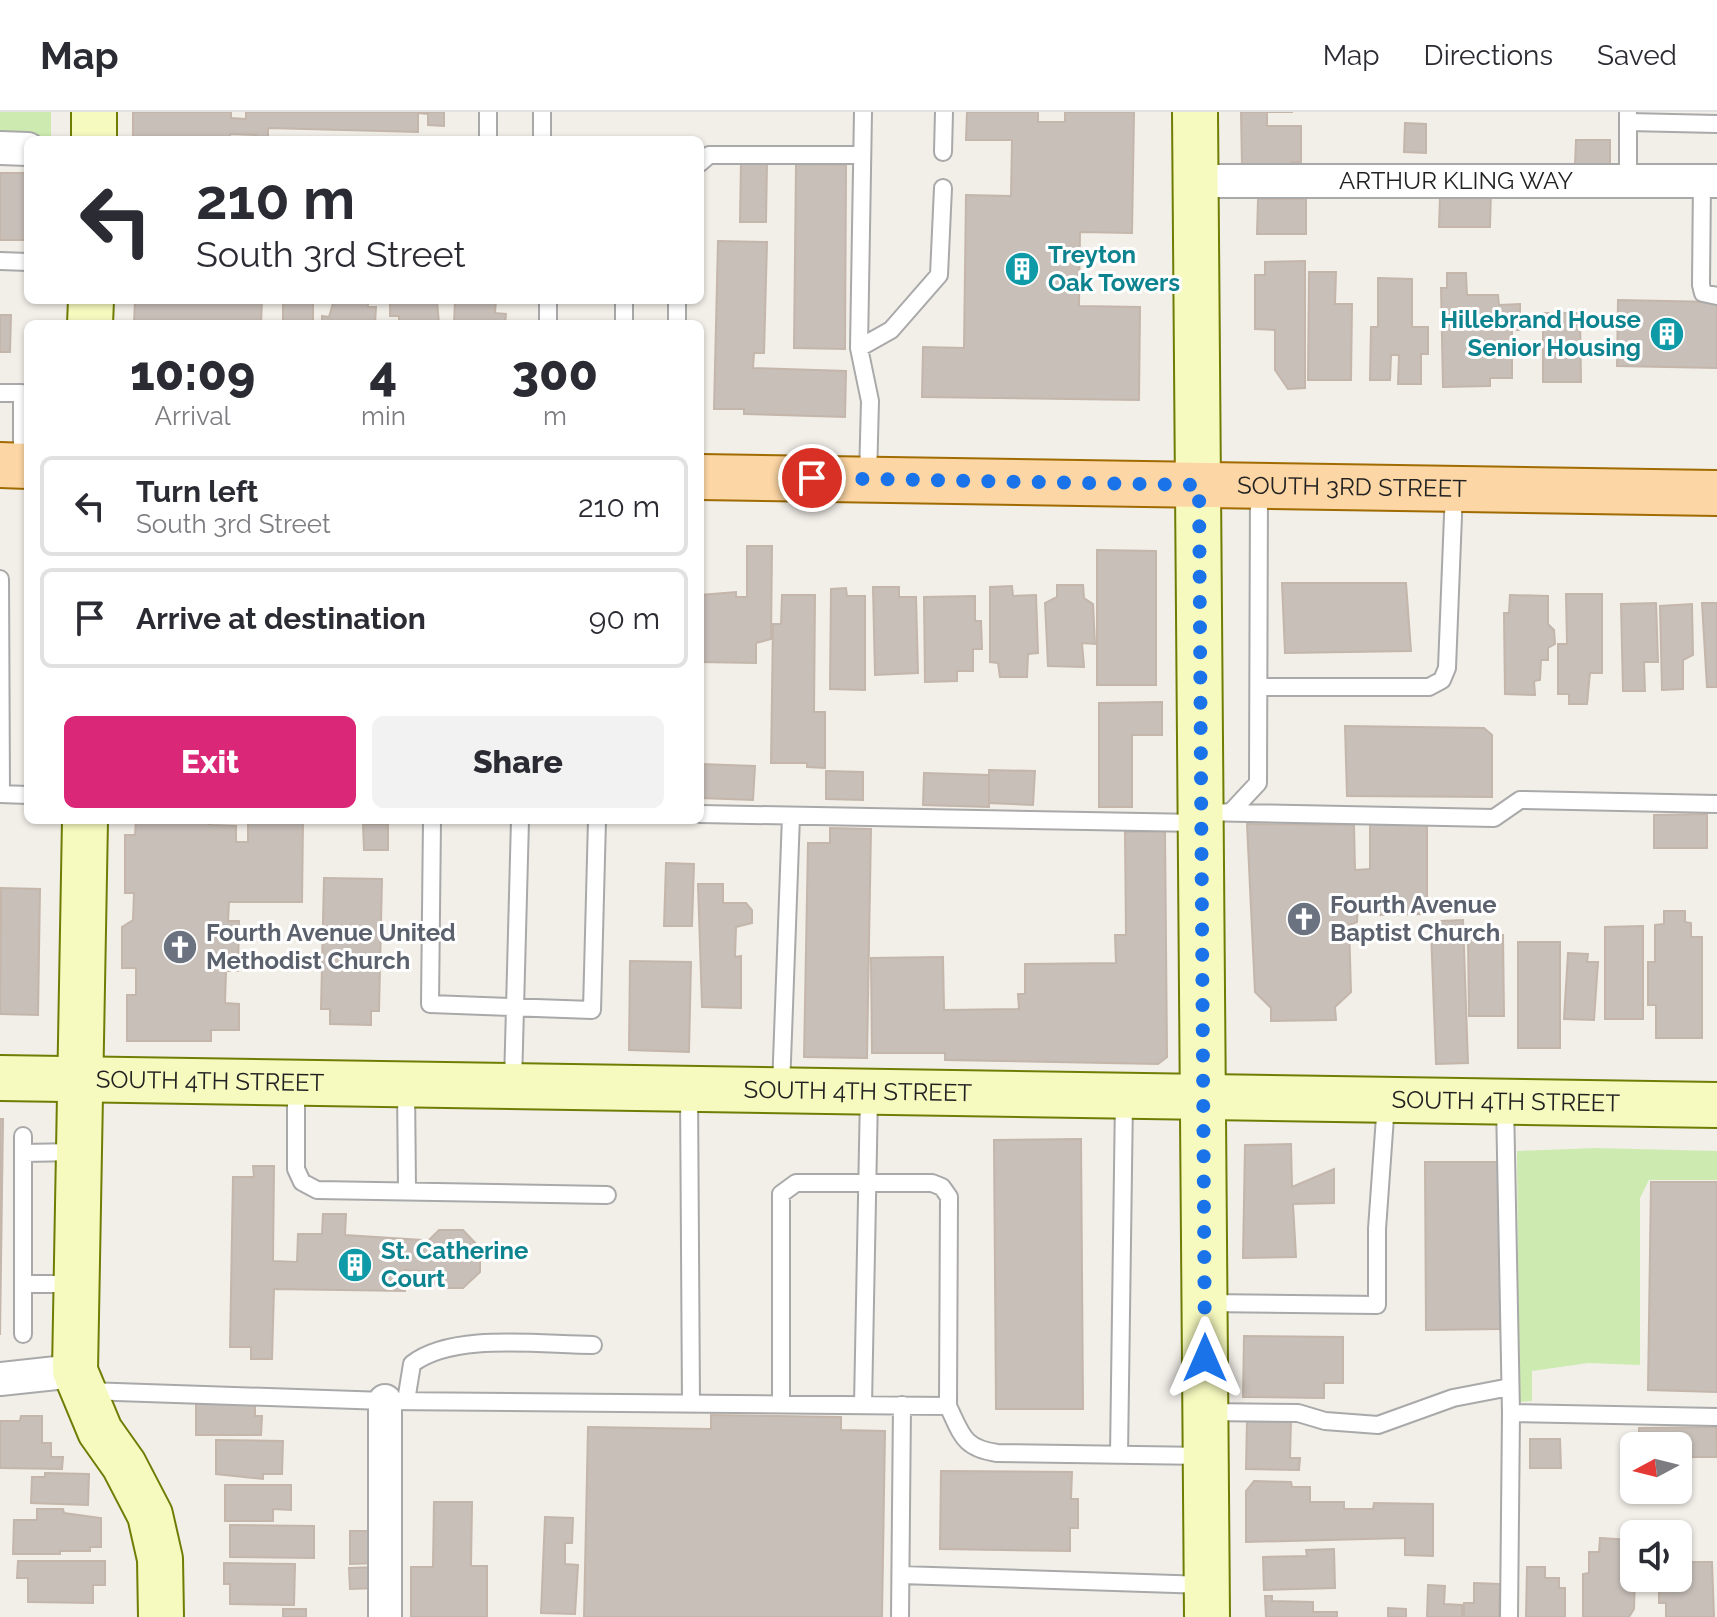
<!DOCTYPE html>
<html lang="en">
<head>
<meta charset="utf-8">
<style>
  :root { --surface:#fff; --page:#f2f2f3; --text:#2b2b33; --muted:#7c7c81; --line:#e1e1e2; --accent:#db2777 }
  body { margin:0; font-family:Raleway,sans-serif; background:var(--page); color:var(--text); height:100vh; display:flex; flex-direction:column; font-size:30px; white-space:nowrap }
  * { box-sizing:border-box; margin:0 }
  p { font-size:26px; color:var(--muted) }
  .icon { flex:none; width:44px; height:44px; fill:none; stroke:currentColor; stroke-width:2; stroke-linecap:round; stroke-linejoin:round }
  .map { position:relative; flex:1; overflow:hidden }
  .side { position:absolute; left:24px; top:208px; width:680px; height:504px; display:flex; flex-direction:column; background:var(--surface); border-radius:12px; box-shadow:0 2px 6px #0004 }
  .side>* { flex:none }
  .top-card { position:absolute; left:24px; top:24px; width:680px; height:168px; border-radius:12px; box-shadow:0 2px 6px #0004; background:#fff; color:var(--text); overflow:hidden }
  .needle { width:52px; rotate:263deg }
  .tools { position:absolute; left:1620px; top:1320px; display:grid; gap:16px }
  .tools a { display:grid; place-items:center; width:72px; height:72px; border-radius:12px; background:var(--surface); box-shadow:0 2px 6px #0004; font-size:40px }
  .pin { position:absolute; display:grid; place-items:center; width:68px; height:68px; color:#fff; margin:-34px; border:4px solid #fff; border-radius:50%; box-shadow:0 2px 8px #0007 }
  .me { position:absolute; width:88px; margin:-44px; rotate:0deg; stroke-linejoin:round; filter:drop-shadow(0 0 6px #0008) }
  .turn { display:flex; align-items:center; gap:28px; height:168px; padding:0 40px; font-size:36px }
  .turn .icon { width:104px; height:104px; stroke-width:2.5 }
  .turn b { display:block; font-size:56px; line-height:68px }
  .eta { display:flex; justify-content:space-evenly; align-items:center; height:136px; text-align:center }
  .eta b { font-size:48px; font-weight:800; line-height:56px }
  .primary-button { display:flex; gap:16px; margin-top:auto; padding:16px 40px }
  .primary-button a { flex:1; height:92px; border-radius:12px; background:var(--accent); color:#fff; font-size:32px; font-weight:800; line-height:92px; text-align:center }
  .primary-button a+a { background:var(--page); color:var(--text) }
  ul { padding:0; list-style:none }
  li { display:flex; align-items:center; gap:24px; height:100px; margin:0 16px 12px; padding:0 24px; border:4px solid var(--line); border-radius:12px }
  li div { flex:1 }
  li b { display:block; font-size:30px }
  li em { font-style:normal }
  header { display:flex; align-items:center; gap:48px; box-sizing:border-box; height:112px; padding:0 40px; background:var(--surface); border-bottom:2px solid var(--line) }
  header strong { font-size:38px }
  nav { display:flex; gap:44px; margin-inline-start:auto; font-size:28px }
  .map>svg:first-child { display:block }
  .grass { fill:#cdebb0 }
  .building { fill:#c7bfb8; stroke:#c4b6ab; stroke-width:2 }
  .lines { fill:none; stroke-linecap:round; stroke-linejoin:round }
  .lane-casing { stroke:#a9a9a9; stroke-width:20 }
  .street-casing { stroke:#a9a9a9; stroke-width:36 }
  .secondary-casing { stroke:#707d05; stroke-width:48 }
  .primary-casing { stroke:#a06b00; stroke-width:48 }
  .lane { stroke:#fff; stroke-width:16 }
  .street { stroke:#fff; stroke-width:32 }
  .secondary { stroke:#f7fabf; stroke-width:44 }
  .primary { stroke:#fcd6a4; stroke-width:44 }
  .route { stroke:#1a73e8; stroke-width:14; stroke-dasharray:0 25.2 }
  .labels { text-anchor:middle; stroke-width:6; stroke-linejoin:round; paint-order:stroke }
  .street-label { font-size:24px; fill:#222; stroke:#fff }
  .culture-label { font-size:24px; font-weight:bold; fill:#0d838f; stroke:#fff; text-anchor:start }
  .worship-label { font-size:24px; font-weight:bold; fill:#5b616d; stroke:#fff; text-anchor:start }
</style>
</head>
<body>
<header>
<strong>Map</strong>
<nav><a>Map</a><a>Directions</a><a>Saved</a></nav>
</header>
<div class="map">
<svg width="1717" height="1505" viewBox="0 0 1717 1505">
  <rect width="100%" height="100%" fill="#f2efe9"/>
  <path class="grass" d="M0,0H51V27L0,26Z
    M1595,1036L1717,1039V1068H1649L1640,1086V1253L1588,1251L1532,1259V1289L1519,1290L1517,1039Z"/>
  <path class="building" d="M133,0H231V6L246,7V0H444V14L428,13V2L418,1V20L268,16V28H256V23L230,22V28H133Z
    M967,0H1038V10H1065V0H1134L1132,121L1080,120L1079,194L1140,195L1139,288L922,285L923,235L964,236L966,83L1011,84L1012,28H966Z
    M1241,0H1293H1267V14H1301V50H1291V59L1242,54Z
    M1405,11L1426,12V41L1404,40Z
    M1576,28H1610V54L1575,53Z
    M741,50H767L766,110H740Z
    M796,52L846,53L845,237L794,236Z
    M0,61H28V128H0Z
    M1491,79L1490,115H1439L1440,85Z
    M1258,87H1306V122H1257Z
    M718,129L767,130L764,241H754L753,256L846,259L845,305L744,302V297H714Z
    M1305,149V276L1288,277L1275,258V218L1255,217V163H1265V150Z
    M1309,160H1336L1335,192H1352L1351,268H1308Z
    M1447,161H1466L1467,183H1498L1499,193L1520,192V218H1512V266H1490V274L1443,275L1441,176H1447Z
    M1378,166L1412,167V215H1428V242H1421V272H1398L1399,243H1391L1390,268H1370L1371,215H1378Z
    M135,188H262L261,212H134Z
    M291,188H313V212H283V191Z
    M334,188H368V195H376L375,212H322V204L329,205Z
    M390,188H437L439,212H399V204H390Z
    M455,188H496L495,201L506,202L505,212H454Z
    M1618,188L1717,190V256L1617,254Z
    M1543,201H1580L1581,270H1543Z
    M0,203H11L10,240H0Z
    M747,434H772L771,527L756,531V551L700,550V483L736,480V485H747Z
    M1097,438L1156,439V573H1097Z
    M1282,471H1406L1411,539L1285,541Z
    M1057,473H1083L1084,486L1093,492L1095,532L1082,531L1084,555L1048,554L1045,491L1057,485Z
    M1012,474L1013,484L1036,483L1038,541L1028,542L1027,565H1000L998,551L990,550V475Z
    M873,475H899V485H916L918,561L875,563Z
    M846,476L847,484H865V578L830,577L831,477Z
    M1566,482H1602V561H1590L1587,592H1569V582H1558V532H1567Z
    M782,483H815L814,600H825V656L807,655V651H771L773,512H781Z
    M1510,483L1548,484V512L1554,518L1555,532L1548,536V548H1541L1540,568L1534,569L1535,583L1505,582L1504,501H1509Z
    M975,484V509H981L982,537H973V559H957V569L925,570L924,485Z
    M1656,491L1658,550H1644L1645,579H1623L1621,492Z
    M1702,491H1717V575H1707Z
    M1692,492L1693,543L1683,548V577L1662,578L1660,494Z
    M1162,590V623H1132V695H1099V591Z
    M1345,614L1484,616L1492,623V685L1347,684Z
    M700,652L755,654L753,688L700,686Z
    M989,658L1035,659L1033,693L989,691Z
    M826,659L863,660V688L826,687Z
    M924,661L989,663V695L923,693Z
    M1707,702V736H1654V703Z
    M136,708L200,709L212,713L236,714V730H248V708L303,709L302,790H229L228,809H239L238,859H226L225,891L239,892V918H211V929H127V883H136V856H122V815L133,808L134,781H125V723H135Z
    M1370,711H1427V802L1372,803V792L1358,793L1357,810L1349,813L1351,880L1335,895L1336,908L1271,909V896L1255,880L1247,712L1354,713L1355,758L1370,757Z
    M363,712H388V738H364Z
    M830,716L871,717L867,946L804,945L808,731H830Z
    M1165,719L1167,945L1158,952L945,948V941H872L871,846L943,845L944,898L1019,897L1018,882H1025V852L1116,851L1115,823H1126L1125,720Z
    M666,751L694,752L692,814H664Z
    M324,766L382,767L379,899H371V913L330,912V897H321Z
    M698,772H723V791H746L752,798V811L736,815L735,845L741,844V896L702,895Z
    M1,776L40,777L38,903L0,902Z
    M1664,799H1685V810L1691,811V825H1702V926H1656V893H1648V850H1655V813L1664,812Z
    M1463,808L1468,951L1436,952L1431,819L1441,818V809Z
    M1643,814V907H1605V815Z
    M1468,823H1503L1504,904H1469Z
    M1518,830H1560V936H1518Z
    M1568,841L1588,842L1587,850H1598L1594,908L1564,907Z
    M630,849L691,850L689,940L629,938Z
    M0,1007H3L0,1223Z
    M1081,1027L1083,1297H996L994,1028Z
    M1291,1032L1292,1075L1334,1057V1091L1293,1092L1296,1145L1243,1146L1245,1033Z
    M1425,1050H1499L1500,1217L1426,1218Z
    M253,1054H274L273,1149L297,1150L298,1122H322L323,1102H346L345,1123L422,1128V1135L439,1118H463L480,1136V1160L463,1176H439L423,1159L405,1158V1179L274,1177L272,1247H251V1235H230L233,1065H254Z
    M1651,1070H1717V1280L1648,1278Z
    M1244,1224L1343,1225V1271H1324V1286L1243,1285Z
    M196,1289H255V1304H262L261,1323H196Z
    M711,1303L841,1305V1318L885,1319L882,1505H584L588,1315L711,1317Z
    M21,1304H42V1331H51V1345H63L62,1357L0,1356V1309H20Z
    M1247,1307L1291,1308L1290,1346H1300L1299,1358L1246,1357Z
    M1716,1315L1717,1345H1678V1334H1639V1316Z
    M1530,1327H1560L1561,1356H1530Z
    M216,1328L283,1329L282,1362H263V1367L216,1362Z
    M941,1359L1072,1360L1071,1387H1078V1416H1070V1439L940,1437Z
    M45,1361L89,1362L88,1393L31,1391L32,1365H45Z
    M1254,1369L1291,1370L1292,1375H1310V1390H1344V1397H1373L1374,1391L1433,1392V1444L1405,1443V1426L1246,1430V1379Z
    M225,1373H291V1398L273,1397V1409H225Z
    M434,1390H472L471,1454H487V1505H411V1455H433Z
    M37,1397H63L64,1401L101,1406V1435H90V1439H60V1442H13L14,1408H37Z
    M545,1405L573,1406L572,1431H565V1452L578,1453L575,1502L541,1501Z
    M230,1413L314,1414V1446L230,1445Z
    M350,1419H379L380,1451L350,1452Z
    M1600,1426L1631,1428L1630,1453L1635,1466L1634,1497L1629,1505H1583V1462L1589,1461V1440H1599Z
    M1334,1437L1335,1476L1264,1478L1263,1445L1307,1444L1306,1438Z
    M18,1449H105V1473H93V1491L28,1490V1466H17Z
    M1678,1450H1712L1714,1505H1666V1491H1659V1466H1678Z
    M224,1451L295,1452L294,1493L230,1492V1472H224Z
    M381,1455V1476L350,1477L349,1456Z
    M1527,1455H1545V1466H1559V1476H1565V1505H1526Z
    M1474,1471L1500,1472L1499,1505H1464V1491H1474Z
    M1428,1473L1445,1474L1444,1492L1462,1493V1505H1427Z
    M1265,1484H1272V1489L1313,1490V1500H1337V1505H1266Z
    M1388,1496L1406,1497V1505H1388Z
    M283,1497H306V1505H283Z"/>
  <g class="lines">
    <g class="lane-casing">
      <path id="lane" d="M863,0L859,236L870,289L868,365
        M1628,10L1717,12
        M488,28V0
        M542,28V0
        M943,40L944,0
        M700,51L709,43H862
        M1628,69V2
        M1702,69L1701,173L1703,181L1717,184
        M0,149L28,150
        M548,188V212
        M624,212V188
        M677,212V188
        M859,236L891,218L939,163L943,76
        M0,281H22V353
        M0,467L1,682
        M1260,575H1429L1442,568L1447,556L1454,378
        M0,682L28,683
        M1201,700L1494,706L1520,688L1717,692
        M1230,701L1258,671L1259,375
        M700,702L1198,711
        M432,708L430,892L592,898L597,708
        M296,971V1057L302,1070L317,1078L607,1083
        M513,971L520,708
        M406,975L407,1077
        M781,976L791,704
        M689,978L691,1292
        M1505,991L1511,1301L1509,1505
        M23,1041L77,1040
        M23,1172H77
        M1206,1191L1377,1193V1117L1386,991
        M23,1222V1024
        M87,1279L385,1289L948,1294C962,1323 963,1336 997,1341L1206,1344
        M406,1289L412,1252C453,1220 542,1233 593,1233
        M781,1292V1082L796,1071H932L942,1075L949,1085L948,1294
        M863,1293L869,983
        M1207,1300L1298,1301L1325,1309L1378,1313L1453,1286L1510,1275
        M1511,1301L1717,1305
        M1119,1343L1124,986
        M901,1463L1205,1473
        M900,1505L902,1293"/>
    </g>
    <g class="street-casing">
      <g id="street">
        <path d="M0,36L28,37"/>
        <path id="s1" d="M1196,69H1717"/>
        <path d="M0,1267L75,1259"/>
        <path d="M385,1505V1289"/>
      </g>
    </g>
    <g class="secondary-casing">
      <g id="secondary">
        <path d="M1195,0L1207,1505"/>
        <path d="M94,28V0"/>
        <path d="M90,212L91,188"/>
        <path d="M85,708L75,1259L100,1319L124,1353L150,1403L160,1447L161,1505"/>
        <path id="s2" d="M0,966L1717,993"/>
      </g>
    </g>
    <g class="primary-casing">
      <g id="primary">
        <path d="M0,353L28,354"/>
        <path id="s3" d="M700,365L1717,381"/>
      </g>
    </g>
    <use href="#lane" class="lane"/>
    <use href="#street" class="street"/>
    <use href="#secondary" class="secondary"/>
    <use href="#primary" class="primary"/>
  </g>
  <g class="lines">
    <path class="route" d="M812,366L1199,373L1205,1246"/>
  </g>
  <defs>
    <g id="building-disc" transform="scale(1.8)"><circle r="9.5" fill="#0f9aa8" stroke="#fff"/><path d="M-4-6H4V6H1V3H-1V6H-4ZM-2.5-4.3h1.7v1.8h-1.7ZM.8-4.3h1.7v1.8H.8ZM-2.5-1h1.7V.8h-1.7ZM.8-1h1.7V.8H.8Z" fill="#fff"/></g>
    <g id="church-disc" transform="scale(1.8)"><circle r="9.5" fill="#6b7280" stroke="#fff"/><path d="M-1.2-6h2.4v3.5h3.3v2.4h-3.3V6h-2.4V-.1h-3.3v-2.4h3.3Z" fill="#fff"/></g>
  </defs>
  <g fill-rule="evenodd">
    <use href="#building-disc" x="1022" y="157"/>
    <use href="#building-disc" x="1667" y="222"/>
    <use href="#church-disc" x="1304" y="807"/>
    <use href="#church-disc" x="180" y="835"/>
    <use href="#building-disc" x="355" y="1153"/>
  </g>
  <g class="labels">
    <g class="street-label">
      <text dy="8" stroke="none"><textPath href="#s1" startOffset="260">ARTHUR KLING WAY</textPath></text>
      <text dy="8" stroke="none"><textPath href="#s3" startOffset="652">SOUTH 3RD STREET</textPath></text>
      <text dy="8" stroke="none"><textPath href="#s2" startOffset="210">SOUTH 4TH STREET</textPath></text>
      <text dy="8" stroke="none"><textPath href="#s2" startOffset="858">SOUTH 4TH STREET</textPath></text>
      <text dy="8" stroke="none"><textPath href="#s2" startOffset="1506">SOUTH 4TH STREET</textPath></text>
    </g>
    <g class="culture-label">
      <text x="1048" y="151">Treyton<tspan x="1048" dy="28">Oak Towers</tspan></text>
      <text x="1641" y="216" text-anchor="end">Hillebrand House<tspan x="1641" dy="28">Senior Housing</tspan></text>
      <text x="381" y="1147">St. Catherine<tspan x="381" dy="28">Court</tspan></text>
    </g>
    <g class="worship-label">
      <text x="1330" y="801">Fourth Avenue<tspan x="1330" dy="28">Baptist Church</tspan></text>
      <text x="206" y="829">Fourth Avenue United<tspan x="206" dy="28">Methodist Church</tspan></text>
    </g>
  </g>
</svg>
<div class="tools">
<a><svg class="needle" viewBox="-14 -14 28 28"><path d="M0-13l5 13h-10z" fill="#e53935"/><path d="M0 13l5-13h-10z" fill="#7c7c81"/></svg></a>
<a><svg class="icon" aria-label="sound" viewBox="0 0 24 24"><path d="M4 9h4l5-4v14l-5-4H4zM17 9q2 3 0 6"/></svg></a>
</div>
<div class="pin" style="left:812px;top:366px;background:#d93025"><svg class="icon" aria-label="arrive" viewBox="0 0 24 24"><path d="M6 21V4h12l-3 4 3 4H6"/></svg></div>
<svg class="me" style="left:1205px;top:1246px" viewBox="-20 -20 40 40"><path d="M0-17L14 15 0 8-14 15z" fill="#1a73e8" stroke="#fff" stroke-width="4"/></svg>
<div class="top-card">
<div class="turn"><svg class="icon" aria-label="left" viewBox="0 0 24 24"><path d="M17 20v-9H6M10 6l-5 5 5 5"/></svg><div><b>210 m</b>South 3rd Street</div></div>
</div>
<section class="side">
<div class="eta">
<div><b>10:09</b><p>Arrival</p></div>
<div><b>4</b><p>min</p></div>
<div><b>300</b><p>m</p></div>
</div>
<ul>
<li><svg class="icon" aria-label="left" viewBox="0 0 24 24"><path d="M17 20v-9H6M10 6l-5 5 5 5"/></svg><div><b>Turn left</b><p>South 3rd Street</p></div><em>210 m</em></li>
<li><svg class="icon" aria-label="arrive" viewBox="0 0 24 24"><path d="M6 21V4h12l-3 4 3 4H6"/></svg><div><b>Arrive at destination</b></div><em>90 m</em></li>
</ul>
<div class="primary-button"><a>Exit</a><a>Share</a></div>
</section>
</div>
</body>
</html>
